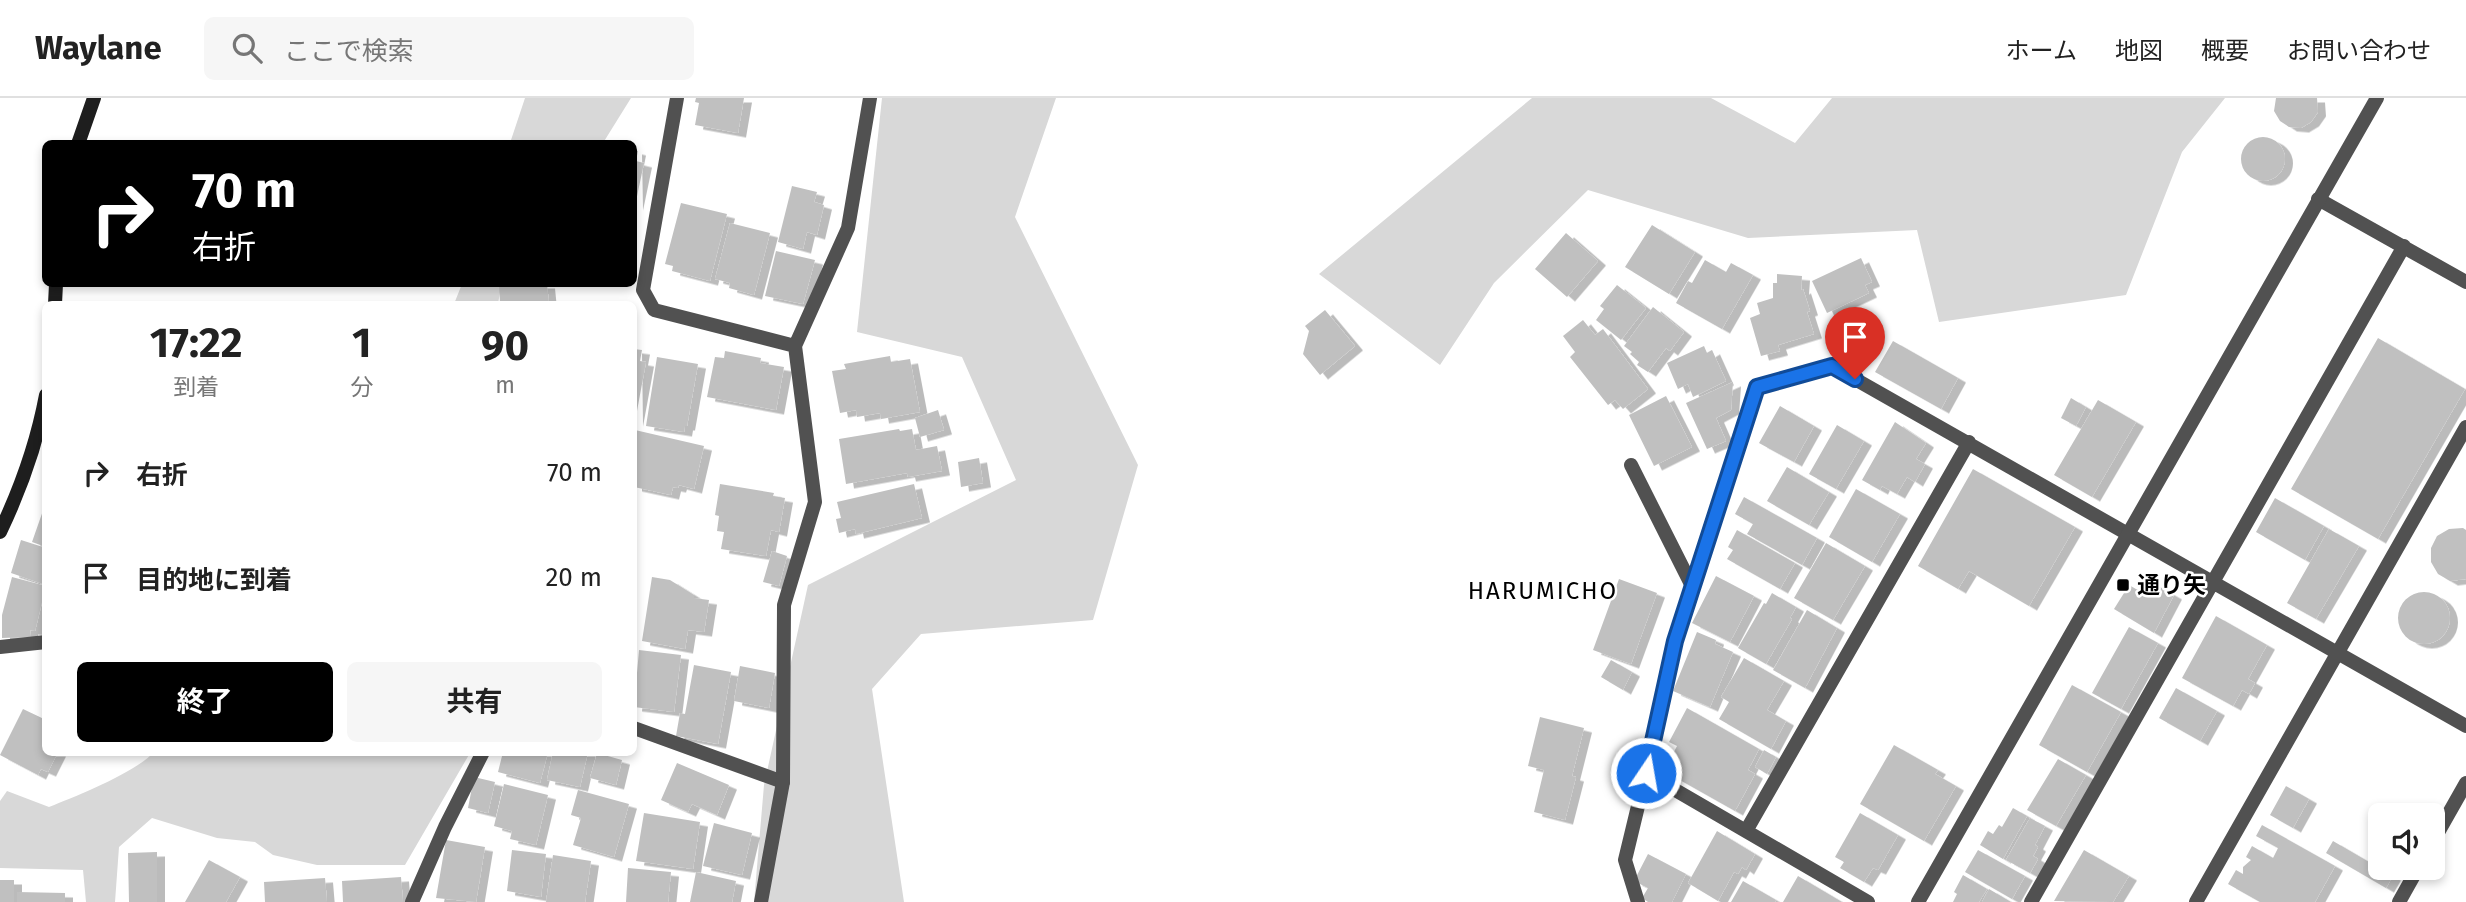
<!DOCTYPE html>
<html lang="ja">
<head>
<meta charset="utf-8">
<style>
  :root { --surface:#fff; --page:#f6f6f6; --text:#222; --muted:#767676; --line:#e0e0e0; --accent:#000 }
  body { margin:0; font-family:"Fira Sans","Noto Sans JP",sans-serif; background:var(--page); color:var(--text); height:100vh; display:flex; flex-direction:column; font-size:26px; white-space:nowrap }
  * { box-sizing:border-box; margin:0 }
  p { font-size:23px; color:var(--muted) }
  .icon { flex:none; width:38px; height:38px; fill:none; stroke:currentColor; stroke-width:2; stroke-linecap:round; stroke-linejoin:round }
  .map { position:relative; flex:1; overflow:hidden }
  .drawer { position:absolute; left:42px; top:203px; width:595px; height:455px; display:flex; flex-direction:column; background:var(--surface); border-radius:10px; box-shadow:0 4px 10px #0003 }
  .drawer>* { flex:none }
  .banner { position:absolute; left:42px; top:42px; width:595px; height:147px; border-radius:10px; box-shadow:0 4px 10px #0003; background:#000; color:#fff; overflow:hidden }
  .buttons { position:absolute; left:2368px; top:705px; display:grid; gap:14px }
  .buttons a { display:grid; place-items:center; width:77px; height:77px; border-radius:10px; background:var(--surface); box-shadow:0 4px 10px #0003; font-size:35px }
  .pin { position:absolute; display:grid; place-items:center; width:60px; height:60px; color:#fff; margin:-72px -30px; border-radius:50% 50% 50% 0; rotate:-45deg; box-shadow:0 0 7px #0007 }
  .pin .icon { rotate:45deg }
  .me { position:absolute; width:77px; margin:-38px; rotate:12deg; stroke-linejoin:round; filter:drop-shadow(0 0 5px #0008) }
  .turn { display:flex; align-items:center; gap:24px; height:147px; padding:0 35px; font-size:32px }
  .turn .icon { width:91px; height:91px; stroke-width:2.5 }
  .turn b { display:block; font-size:49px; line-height:60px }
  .eta { display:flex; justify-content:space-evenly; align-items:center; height:119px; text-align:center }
  .eta b { font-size:42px; font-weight:700; line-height:49px }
  .button { display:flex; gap:14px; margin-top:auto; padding:14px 35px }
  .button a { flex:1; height:80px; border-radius:10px; background:var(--accent); color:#fff; font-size:28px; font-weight:700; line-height:80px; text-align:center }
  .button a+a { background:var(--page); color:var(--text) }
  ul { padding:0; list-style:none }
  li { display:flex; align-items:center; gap:21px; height:105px; padding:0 35px }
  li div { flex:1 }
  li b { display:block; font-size:26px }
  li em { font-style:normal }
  header { display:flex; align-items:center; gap:42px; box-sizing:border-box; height:98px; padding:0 35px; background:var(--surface); border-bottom:2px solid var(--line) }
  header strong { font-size:33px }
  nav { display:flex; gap:38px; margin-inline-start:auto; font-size:24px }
  .search { width:490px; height:63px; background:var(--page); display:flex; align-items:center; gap:18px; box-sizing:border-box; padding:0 24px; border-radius:10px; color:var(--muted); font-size:26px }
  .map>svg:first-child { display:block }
  .green { fill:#d8d8d8 }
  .building { fill:#c0c0c0; filter:url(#shadow) }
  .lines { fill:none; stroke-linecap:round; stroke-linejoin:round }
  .service { stroke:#515151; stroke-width:14 }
  .minor { stroke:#515151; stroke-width:14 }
  .tertiary { stroke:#515151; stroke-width:14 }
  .secondary { stroke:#1e1e1e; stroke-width:14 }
  .route-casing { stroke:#114b97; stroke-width:18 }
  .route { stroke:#1a73e8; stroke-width:12 }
  .poi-dot { fill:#000; stroke:#fff; stroke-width:2.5 }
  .labels { text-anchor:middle; stroke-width:5; stroke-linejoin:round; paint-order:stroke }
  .poi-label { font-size:23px; font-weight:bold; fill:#000; stroke:#fff; text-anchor:start }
  .neighbourhood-label { font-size:24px; letter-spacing:2px; fill:#000; stroke:#fff }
</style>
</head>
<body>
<header>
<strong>Waylane</strong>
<div class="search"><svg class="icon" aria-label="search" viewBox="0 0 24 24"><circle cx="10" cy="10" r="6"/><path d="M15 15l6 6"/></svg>ここで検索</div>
<nav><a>ホーム</a><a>地図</a><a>概要</a><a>お問い合わせ</a></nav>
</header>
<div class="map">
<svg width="2466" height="804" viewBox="0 0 2466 804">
  <defs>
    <filter id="shadow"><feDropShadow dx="8" dy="4.5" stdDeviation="0" flood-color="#0004"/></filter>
  </defs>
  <rect width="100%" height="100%" fill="#fff"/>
  <path class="green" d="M525,0H631L603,45H510Z
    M882,0H1056L1015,119L1138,367L1093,522L921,536L872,591L904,804H754L764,687L808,487L1016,382L962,259L857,234Z
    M1532,0H1711L1795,45L1832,0H2225L2182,54L2126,197L1939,224L1917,132L1748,140L1588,92L1494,185L1440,267L1319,176Z
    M462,186H510L501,188L498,206H454Z
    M153,655V654L470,655L405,767H317L273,757L255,744L217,740L152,720L119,749L115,804H86L83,772L0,770V703L7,693L49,709C77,698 134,675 153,655Z"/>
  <path class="building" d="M696,0H744L738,35L695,27L699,5L695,4Z
    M2276,0H2317L2318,14L2311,24L2301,30L2289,29L2280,23L2274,13Z
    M2241 61a22 22 0 1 1 44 0a22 22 0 1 1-44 0Z
    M634,52L638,53L636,63L644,65L635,108Z
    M792,88L817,94L814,104L824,107L817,137L807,134L803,151L778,144Z
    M681,105L727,116L710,183L672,173L673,168L665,166Z
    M730,125L770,135L754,197L729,190L730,185L715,181Z
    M1652,127L1695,154L1669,196L1625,169Z
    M1566,135L1598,163L1567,199L1535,171Z
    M776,153L815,162L803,206L765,198Z
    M1861,160L1872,184L1865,187L1869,195L1827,215L1812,183Z
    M1705,162L1726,174L1731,165L1753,177L1722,231L1676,205L1688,183L1692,185Z
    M1777,176L1802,178L1801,192L1803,191L1810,213L1807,214L1814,236L1778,247L1780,253L1761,258L1750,220L1760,216L1757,205L1773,200V185H1777Z
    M499,186H547L549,206H500Z
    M1617,187L1646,210L1621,242L1596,222L1604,211L1600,208Z
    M1653,209L1684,234L1670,253L1666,250L1648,274L1637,267L1639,264L1630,256L1632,254L1624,248Z
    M1325,212L1355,248L1320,277L1303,256L1309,233L1305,228Z
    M1583,222L1595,237L1603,231L1648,291L1623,311L1615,302L1608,307L1570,259L1575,254L1563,238Z
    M2378,240L2465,291L2378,441L2291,391Z
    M1893,243L1958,280L1941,311L1875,274Z
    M1704,248L1707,255L1712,252L1726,283L1693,299L1688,286L1678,291L1667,265Z
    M634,251L642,252L640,263L646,264L635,324Z
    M725,253L761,260L760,265L784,269L776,312L707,299L715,259L724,260Z
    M890,258L891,264L910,261L920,314L881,321L880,315L857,319L856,312L840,315L832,273L846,271L844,266Z
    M657,259L698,266L687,328H685L684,334L646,328Z
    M1733,284L1731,312L1716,320L1726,343L1707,351L1686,305Z
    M1666,298L1692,349L1654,368L1629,317Z
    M2071,300L2086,309L2076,328L2061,320Z
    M2098,302L2136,324L2092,399L2054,377Z
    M1780,308L1814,328L1794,364L1759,345Z
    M938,312L944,332L920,339L915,320Z
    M1895,324L1926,345L1916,361L1925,366L1915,384L1907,379L1897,396L1882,388L1880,392L1862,382Z
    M1837,327L1864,343L1836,391L1809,376Z
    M899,331L900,333L912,331L916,352L937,348L942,373L908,379L907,375L846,386L839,341Z
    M635,332L704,348L694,391L679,387L678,390L673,389L671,397L634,389Z
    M979,360L983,385L961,389L958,364Z
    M1787,369L1829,394L1809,427L1767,403Z
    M1973,371L2075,429L2029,508L1969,473L1958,491L1918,468Z
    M720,386L774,395L773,398L785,400L779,434L771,432L766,458L721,451L724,434L717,433L719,418L715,417Z
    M914,386L922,420L856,436L855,431L839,435L836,421L841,420L837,404Z
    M1856,391L1900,416L1872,464L1829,439Z
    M1744,399L1817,440L1802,467L1747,436L1753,426L1735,416Z
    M2275,400L2324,428L2305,462L2256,434Z
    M46,404V449L32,444Z
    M2463,430L2466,432V481L2450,483L2438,476L2431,464V450L2437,438L2449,431Z
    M2329,431L2359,448L2316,521L2287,505Z
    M1737,432L1795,465L1780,491L1727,461L1733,452L1728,449Z
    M21,442L46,450V487L11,475Z
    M1826,445L1865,468L1833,522L1794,500Z
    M772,453L787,458L779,488L763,484Z
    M1716,478L1754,498L1730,544L1692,525Z
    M12,479L46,488L35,533L30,532L31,539L2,540V517Z
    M652,479L670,482L694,497V500L709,502L704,534L688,532L685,551L642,543Z
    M1619,481L1657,495L1631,566L1593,552Z
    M2155,486L2174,497L2154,535L2114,511L2129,487L2148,498Z
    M2398 520a26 26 0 1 1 52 0a26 26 0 1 1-52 0Z
    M1772,495L1796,509L1790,520L1792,521L1766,566L1738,550L1764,505L1766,506Z
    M1807,512L1837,530L1805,590L1773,572Z
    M2216,518L2267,547L2248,581L2255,585L2249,596L2242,592L2233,608L2182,580Z
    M2129,529L2158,545L2121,611L2092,595Z
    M1697,534L1716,542L1715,546L1733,554L1710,609L1673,593Z
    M639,552L681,557L674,614L634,609Z
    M1744,560L1784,583L1767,612L1786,623L1771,651L1719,621L1729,604L1721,599Z
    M1611,562L1632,574L1623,592L1601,579Z
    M694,567L731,574L718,646L676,638L680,615L685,616Z
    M740,568L775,575L769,610L734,603Z
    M2072,587L2121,614L2087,674L2039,647Z
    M2176,590L2217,613L2200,643L2159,620Z
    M1687,610L1759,651L1748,672L1755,676L1735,713L1664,673L1677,648L1669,644Z
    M23,611L46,622V654H58L48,674L41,671L38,677L0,657Z
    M1540,619L1584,630L1572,678L1576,679L1565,722L1534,714L1544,672L1528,668Z
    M1894,647L1938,672L1935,676L1956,688L1924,743L1860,706Z
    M1764,652L1776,659L1767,676L1755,669Z
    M503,654H548L540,685L498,674Z
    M553,654H588L580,689L547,682Z
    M597,655L622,662L616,687L590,680Z
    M2058,661L2086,677L2056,728L2027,712Z
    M677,665L729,687L717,717L692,706L688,714L661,702Z
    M474,679L495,684L488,715L468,710Z
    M504,686L548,697L536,747L510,741L512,733L494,728Z
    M2286,688L2309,701L2293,730L2270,717Z
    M578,692L629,706L614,759L573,747L581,720L571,717Z
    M2013,710L2027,718L2003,761L1980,747L1988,733L1993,736L1999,727L2002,729Z
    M644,715L700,724L693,771L636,763Z
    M1860,715L1898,737L1878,772L1873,770L1864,784L1840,770L1844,764L1835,759Z
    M2030,720L2045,728L2035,747L2038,749L2033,758L2038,761L2030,775L2006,762Z
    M714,725L752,735L742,777L703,768Z
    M2262,727L2335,768L2315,804H2260L2228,786L2236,772L2243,776V769L2251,762L2246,759L2252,748L2273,760L2278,750L2256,738Z
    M1717,733L1755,756L1746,772L1742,769L1738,776L1734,774L1718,803L1688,785Z
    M446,742L485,749L476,804L436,800Z
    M2333,743L2393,778L2386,790L2326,755Z
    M512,752L546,756L541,799L507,793Z
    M1978,752L2025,778L2012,801L1965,774Z
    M2084,752L2129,778L2113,804L2054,803Z
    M157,754V804H129L128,755Z
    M1648,756L1686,776L1672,804H1648L1642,800L1648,790L1634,783Z
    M553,757L591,763L585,804H546Z
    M209,762L240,779L226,804H185Z
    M628,770L671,774L668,804H626Z
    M696,774L736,783L732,804H690Z
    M1963,777L1987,791L1979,804H1953L1957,796L1954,794Z
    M1798,778L1842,804H1783Z
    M401,779L403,804H343L342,783Z
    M325,780L327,804H265L264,784Z
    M0,782H14V804H0Z
    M1743,783L1776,802L1775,804H1731Z
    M1989,791L2011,804H1982Z
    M17,794L65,795V804H17Z"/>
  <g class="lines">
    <path class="service" d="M1631,367L1693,490
      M0,549L46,544
      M634,630L783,684
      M412,804L445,729L483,654"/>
    <path class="minor" d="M677,0L643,192L654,212L795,248
      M2318,101L2466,184
      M1746,733L1969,344
      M2432,745L2466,685
      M761,804L783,684L784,507L815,404L795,248L848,130L870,0
      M1638,804L1625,762L1646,675
      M1868,804L1646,675L1675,543L1757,289L1832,268L2466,628
      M2031,804L2404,148
      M2196,804L2466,329
      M2399,804L2418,770"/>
    <path class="tertiary" d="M1918,804L2377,0"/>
    <path class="secondary" d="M78,46L94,0
      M55,206L56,186
      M0,434C21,390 37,345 46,297"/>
  </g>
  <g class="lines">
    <g class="route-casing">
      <path id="route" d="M1646,675L1675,543L1757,289L1832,268L1855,281"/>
    </g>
    <use href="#route" class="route"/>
  </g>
  <rect class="poi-dot" x="2116" y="480" width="14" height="14" rx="3.5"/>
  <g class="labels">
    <g class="poi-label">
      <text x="2137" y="495">通り矢</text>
    </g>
    <g class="neighbourhood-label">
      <text x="1543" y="501">HARUMICHO</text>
    </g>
  </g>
</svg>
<div class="buttons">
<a><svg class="icon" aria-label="sound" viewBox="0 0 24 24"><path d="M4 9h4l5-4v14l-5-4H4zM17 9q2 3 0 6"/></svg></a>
</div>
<div class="pin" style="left:1855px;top:281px;background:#d93025"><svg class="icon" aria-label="arrive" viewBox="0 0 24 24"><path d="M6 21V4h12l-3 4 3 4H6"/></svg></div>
<svg class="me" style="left:1646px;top:675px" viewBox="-20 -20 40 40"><circle r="17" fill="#1a73e8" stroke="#fff" stroke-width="3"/><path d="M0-11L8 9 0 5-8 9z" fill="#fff"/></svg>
<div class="banner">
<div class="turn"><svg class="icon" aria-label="right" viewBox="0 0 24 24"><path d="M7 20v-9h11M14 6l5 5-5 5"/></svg><div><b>70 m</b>右折</div></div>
</div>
<section class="drawer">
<div class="eta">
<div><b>17:22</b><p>到着</p></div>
<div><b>1</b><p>分</p></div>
<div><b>90</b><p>m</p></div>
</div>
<ul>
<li><svg class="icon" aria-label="right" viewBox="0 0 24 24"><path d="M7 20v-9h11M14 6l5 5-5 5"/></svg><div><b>右折</b></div><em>70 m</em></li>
<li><svg class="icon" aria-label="arrive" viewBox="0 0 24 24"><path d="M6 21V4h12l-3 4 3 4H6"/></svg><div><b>目的地に到着</b></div><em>20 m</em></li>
</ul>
<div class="button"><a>終了</a><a>共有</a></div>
</section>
</div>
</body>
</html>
